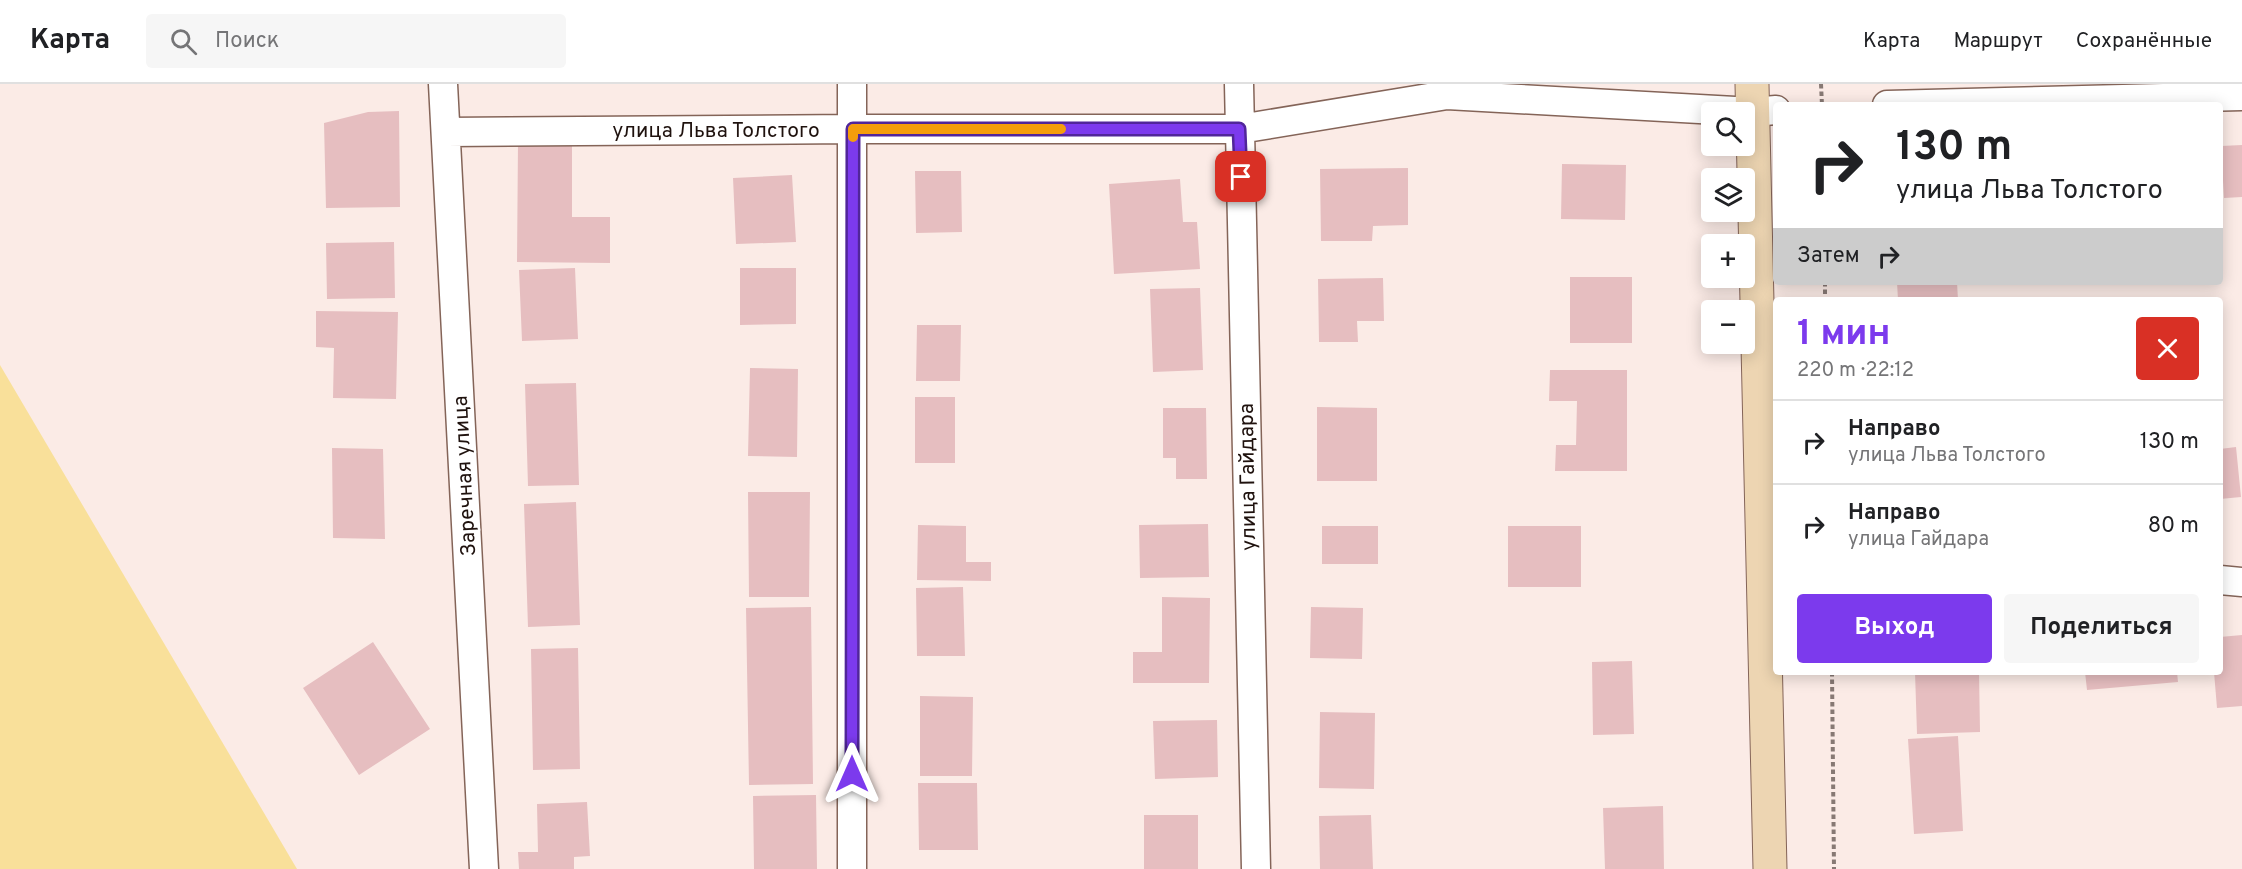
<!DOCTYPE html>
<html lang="ru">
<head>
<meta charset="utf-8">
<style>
  :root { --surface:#fff; --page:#f6f6f6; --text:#202124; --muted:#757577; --line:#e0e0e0; --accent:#7c3aed }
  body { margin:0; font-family:Overpass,sans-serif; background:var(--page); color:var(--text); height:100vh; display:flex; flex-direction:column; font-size:22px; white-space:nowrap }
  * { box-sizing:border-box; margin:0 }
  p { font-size:20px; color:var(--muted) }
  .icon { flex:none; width:33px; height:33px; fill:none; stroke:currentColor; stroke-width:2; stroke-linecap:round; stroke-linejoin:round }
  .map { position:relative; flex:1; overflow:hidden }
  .side { position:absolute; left:1773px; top:213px; width:450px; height:378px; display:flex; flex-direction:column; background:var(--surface); border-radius:6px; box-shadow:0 3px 15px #0003 }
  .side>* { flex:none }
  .banner { position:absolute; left:1773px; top:18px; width:450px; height:183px; border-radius:6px; box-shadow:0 3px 15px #0003; background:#fff; color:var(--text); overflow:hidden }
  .buttons { position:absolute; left:1701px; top:18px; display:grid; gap:12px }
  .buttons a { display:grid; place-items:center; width:54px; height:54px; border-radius:6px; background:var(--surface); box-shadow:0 3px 15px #0003; font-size:30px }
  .pin { position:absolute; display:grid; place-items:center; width:51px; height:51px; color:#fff; margin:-26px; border-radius:12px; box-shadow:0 3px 9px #0006 }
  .me { position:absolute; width:66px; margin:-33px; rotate:0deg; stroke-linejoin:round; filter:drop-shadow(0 0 4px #0008) }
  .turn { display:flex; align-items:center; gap:21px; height:126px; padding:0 24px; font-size:27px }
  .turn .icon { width:78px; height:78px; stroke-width:2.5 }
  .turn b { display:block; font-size:42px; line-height:51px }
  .then { display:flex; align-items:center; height:57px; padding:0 24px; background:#0003; gap:12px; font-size:22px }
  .round { display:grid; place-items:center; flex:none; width:63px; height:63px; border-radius:6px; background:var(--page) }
  .overview { display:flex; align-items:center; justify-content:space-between; height:102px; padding:0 24px }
  h1 { font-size:36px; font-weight:700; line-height:45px; color:var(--accent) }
  .button { display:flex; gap:12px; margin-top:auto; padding:12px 24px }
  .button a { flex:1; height:69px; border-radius:6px; background:var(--accent); color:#fff; font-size:24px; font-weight:700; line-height:69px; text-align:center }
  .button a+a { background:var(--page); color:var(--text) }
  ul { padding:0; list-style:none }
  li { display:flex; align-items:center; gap:18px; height:84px; padding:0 24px; border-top:2px solid var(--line) }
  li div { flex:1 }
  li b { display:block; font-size:22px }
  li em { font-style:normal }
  header { display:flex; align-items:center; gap:36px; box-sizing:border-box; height:84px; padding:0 30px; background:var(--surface); border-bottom:2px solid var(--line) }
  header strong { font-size:28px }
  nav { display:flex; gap:33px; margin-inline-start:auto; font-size:21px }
  .search { width:420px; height:54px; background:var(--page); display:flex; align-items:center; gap:15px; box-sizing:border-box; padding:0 21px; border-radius:6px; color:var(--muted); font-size:22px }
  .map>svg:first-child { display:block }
  .green { fill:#f9e09a }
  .building { fill:#e6bec0 }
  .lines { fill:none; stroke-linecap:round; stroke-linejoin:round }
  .street-casing { stroke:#846458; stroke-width:31 }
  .secondary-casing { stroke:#846458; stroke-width:35 }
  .path { stroke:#877974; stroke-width:4; stroke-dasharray:4.5 3; stroke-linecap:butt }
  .street { stroke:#fff; stroke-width:28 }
  .secondary { stroke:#edd5b2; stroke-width:33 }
  .route-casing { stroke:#51269a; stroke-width:15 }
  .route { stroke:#7c3aed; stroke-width:10 }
  .slow { stroke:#f59e0b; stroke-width:10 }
  .labels { text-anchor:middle; stroke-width:4.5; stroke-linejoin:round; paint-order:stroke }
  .street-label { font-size:21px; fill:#1f120e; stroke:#fff }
</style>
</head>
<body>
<header>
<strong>Карта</strong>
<div class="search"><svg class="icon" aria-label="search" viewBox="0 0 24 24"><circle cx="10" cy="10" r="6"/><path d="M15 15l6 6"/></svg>Поиск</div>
<nav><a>Карта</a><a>Маршрут</a><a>Сохранённые</a></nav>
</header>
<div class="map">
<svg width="2242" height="785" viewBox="0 0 2242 785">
  <rect width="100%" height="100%" fill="#fbebe6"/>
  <path class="green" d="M0,281L297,785H0Z"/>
  <path class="building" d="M399,27L400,123L326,124L324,39L368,28Z
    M518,58H572V133H610V179L517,178Z
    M2242,61V113L2224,114L2221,62Z
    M1562,80L1626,81L1625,136L1561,135Z
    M1408,84V141L1373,142L1372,157H1321L1320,85Z
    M915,87H961L962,148L916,149Z
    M792,91L796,158L736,160L733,94Z
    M1180,95L1183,138H1197L1200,185L1114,190L1109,100Z
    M394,158L395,214L327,215L326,159Z
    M575,184L578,255L522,257L519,186Z
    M740,184H796V240L740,241Z
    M1570,193H1632V259H1570Z
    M1383,194L1384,237H1357L1358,258H1319L1318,195Z
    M1897,198H1957L1958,216H1898Z
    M1200,204L1203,286L1153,288L1150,205Z
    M316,227L398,228L396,315L333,314L334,264L316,263Z
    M917,241H961L960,297H916Z
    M750,284L798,285L797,373L748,372Z
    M1550,286H1627V387H1555L1556,361H1576L1577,317H1549Z
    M576,299L579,401L528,402L525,300Z
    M915,313H955V379H915Z
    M1317,323L1377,324V397H1317Z
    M1163,324H1206L1207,395H1176V374H1163Z
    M2236,363L2241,413L2220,415V365Z
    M332,364L383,365L385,455L333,454Z
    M748,408H810L809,513H749Z
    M576,418L580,541L528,543L524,420Z
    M1208,440L1209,493L1140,494L1139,441Z
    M918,441L966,442V478H991V497L917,496Z
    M1322,442H1378V480H1322Z
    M1508,442H1581V503H1508Z
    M963,503L965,572H917L916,504Z
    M1162,513L1210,514L1209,599H1133V568H1162Z
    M811,523L813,700L749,701L746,524Z
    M1311,523L1363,524L1362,575L1310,574Z
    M2242,551V622L2217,624L2214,588H2220V553Z
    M373,558L430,645L359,691L303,604Z
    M578,564L580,685L533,686L531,565Z
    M1632,577L1634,650L1593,651L1592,578Z
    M1915,588H1979L1980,648L1917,650Z
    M2085,588H2177L2178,598L2087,606Z
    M920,612L973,613L972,692H920Z
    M1320,628L1375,629L1374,705L1319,704Z
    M1217,636L1218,693L1155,695L1153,637Z
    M1958,652L1963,747L1914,750L1908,655Z
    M918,699H977L978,766H919Z
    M816,711L817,785H754L753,712Z
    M587,718L590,772L574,773V785H519L518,768H538L537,720Z
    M1663,722L1664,785H1605L1603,724Z
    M1144,731H1198V785H1144Z
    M1371,731L1373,785H1320L1319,732Z"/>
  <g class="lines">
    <g class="street-casing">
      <path id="street" d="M443,0L484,785
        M852,0V785
        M1239,0L1256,785
        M1887,21L2242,12
        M446,48L853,45H1240L1447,11L1753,28L1776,26
        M2220,496L2242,498"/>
    </g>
    <g class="secondary-casing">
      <path id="secondary" d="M1752,0L1770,785"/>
    </g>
    <path class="path" d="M1821,0L1822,21
      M1825,198V216
      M1832,588L1834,785"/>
    <use href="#street" class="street"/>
    <use href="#secondary" class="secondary"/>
  </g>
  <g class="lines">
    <g class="route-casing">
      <path id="route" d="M852,690L853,45H1239L1241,93"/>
    </g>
    <use href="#route" class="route"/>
    <path class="slow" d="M853,53V45H1061"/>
  </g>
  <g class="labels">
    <g class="street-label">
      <text x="716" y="53">улица Льва Толстого</text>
      <text transform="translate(464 392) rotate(-93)" y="7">Заречная улица</text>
      <text transform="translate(1247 393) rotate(-91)" y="7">улица Гайдара</text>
    </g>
  </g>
</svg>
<div class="buttons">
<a><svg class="icon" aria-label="search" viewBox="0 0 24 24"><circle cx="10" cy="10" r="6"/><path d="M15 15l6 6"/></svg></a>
<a><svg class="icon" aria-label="layers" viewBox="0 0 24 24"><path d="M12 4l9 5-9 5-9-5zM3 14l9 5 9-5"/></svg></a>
<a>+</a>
<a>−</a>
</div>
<div class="pin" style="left:1241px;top:93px;background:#d93025"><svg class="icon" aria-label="arrive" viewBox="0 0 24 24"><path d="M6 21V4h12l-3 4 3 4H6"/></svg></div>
<svg class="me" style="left:852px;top:690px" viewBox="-20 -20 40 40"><path d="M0-17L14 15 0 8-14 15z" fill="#7c3aed" stroke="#fff" stroke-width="4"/></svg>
<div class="banner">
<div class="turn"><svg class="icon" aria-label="right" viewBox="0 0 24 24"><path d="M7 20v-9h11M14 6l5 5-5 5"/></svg><div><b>130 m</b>улица Льва Толстого</div></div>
<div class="then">Затем<svg class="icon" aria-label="right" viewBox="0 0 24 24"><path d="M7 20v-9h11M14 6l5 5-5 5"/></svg></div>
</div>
<section class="side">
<div class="overview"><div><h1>1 мин</h1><p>220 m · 22:12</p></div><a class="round" style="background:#d93025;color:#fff"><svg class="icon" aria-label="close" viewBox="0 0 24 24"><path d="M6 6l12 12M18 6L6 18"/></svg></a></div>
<ul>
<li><svg class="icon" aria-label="right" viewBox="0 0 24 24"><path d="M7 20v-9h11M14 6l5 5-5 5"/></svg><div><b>Направо</b><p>улица Льва Толстого</p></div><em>130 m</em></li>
<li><svg class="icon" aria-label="right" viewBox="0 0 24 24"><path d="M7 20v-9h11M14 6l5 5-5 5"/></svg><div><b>Направо</b><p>улица Гайдара</p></div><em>80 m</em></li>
</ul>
<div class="button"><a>Выход</a><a>Поделиться</a></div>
</section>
</div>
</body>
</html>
